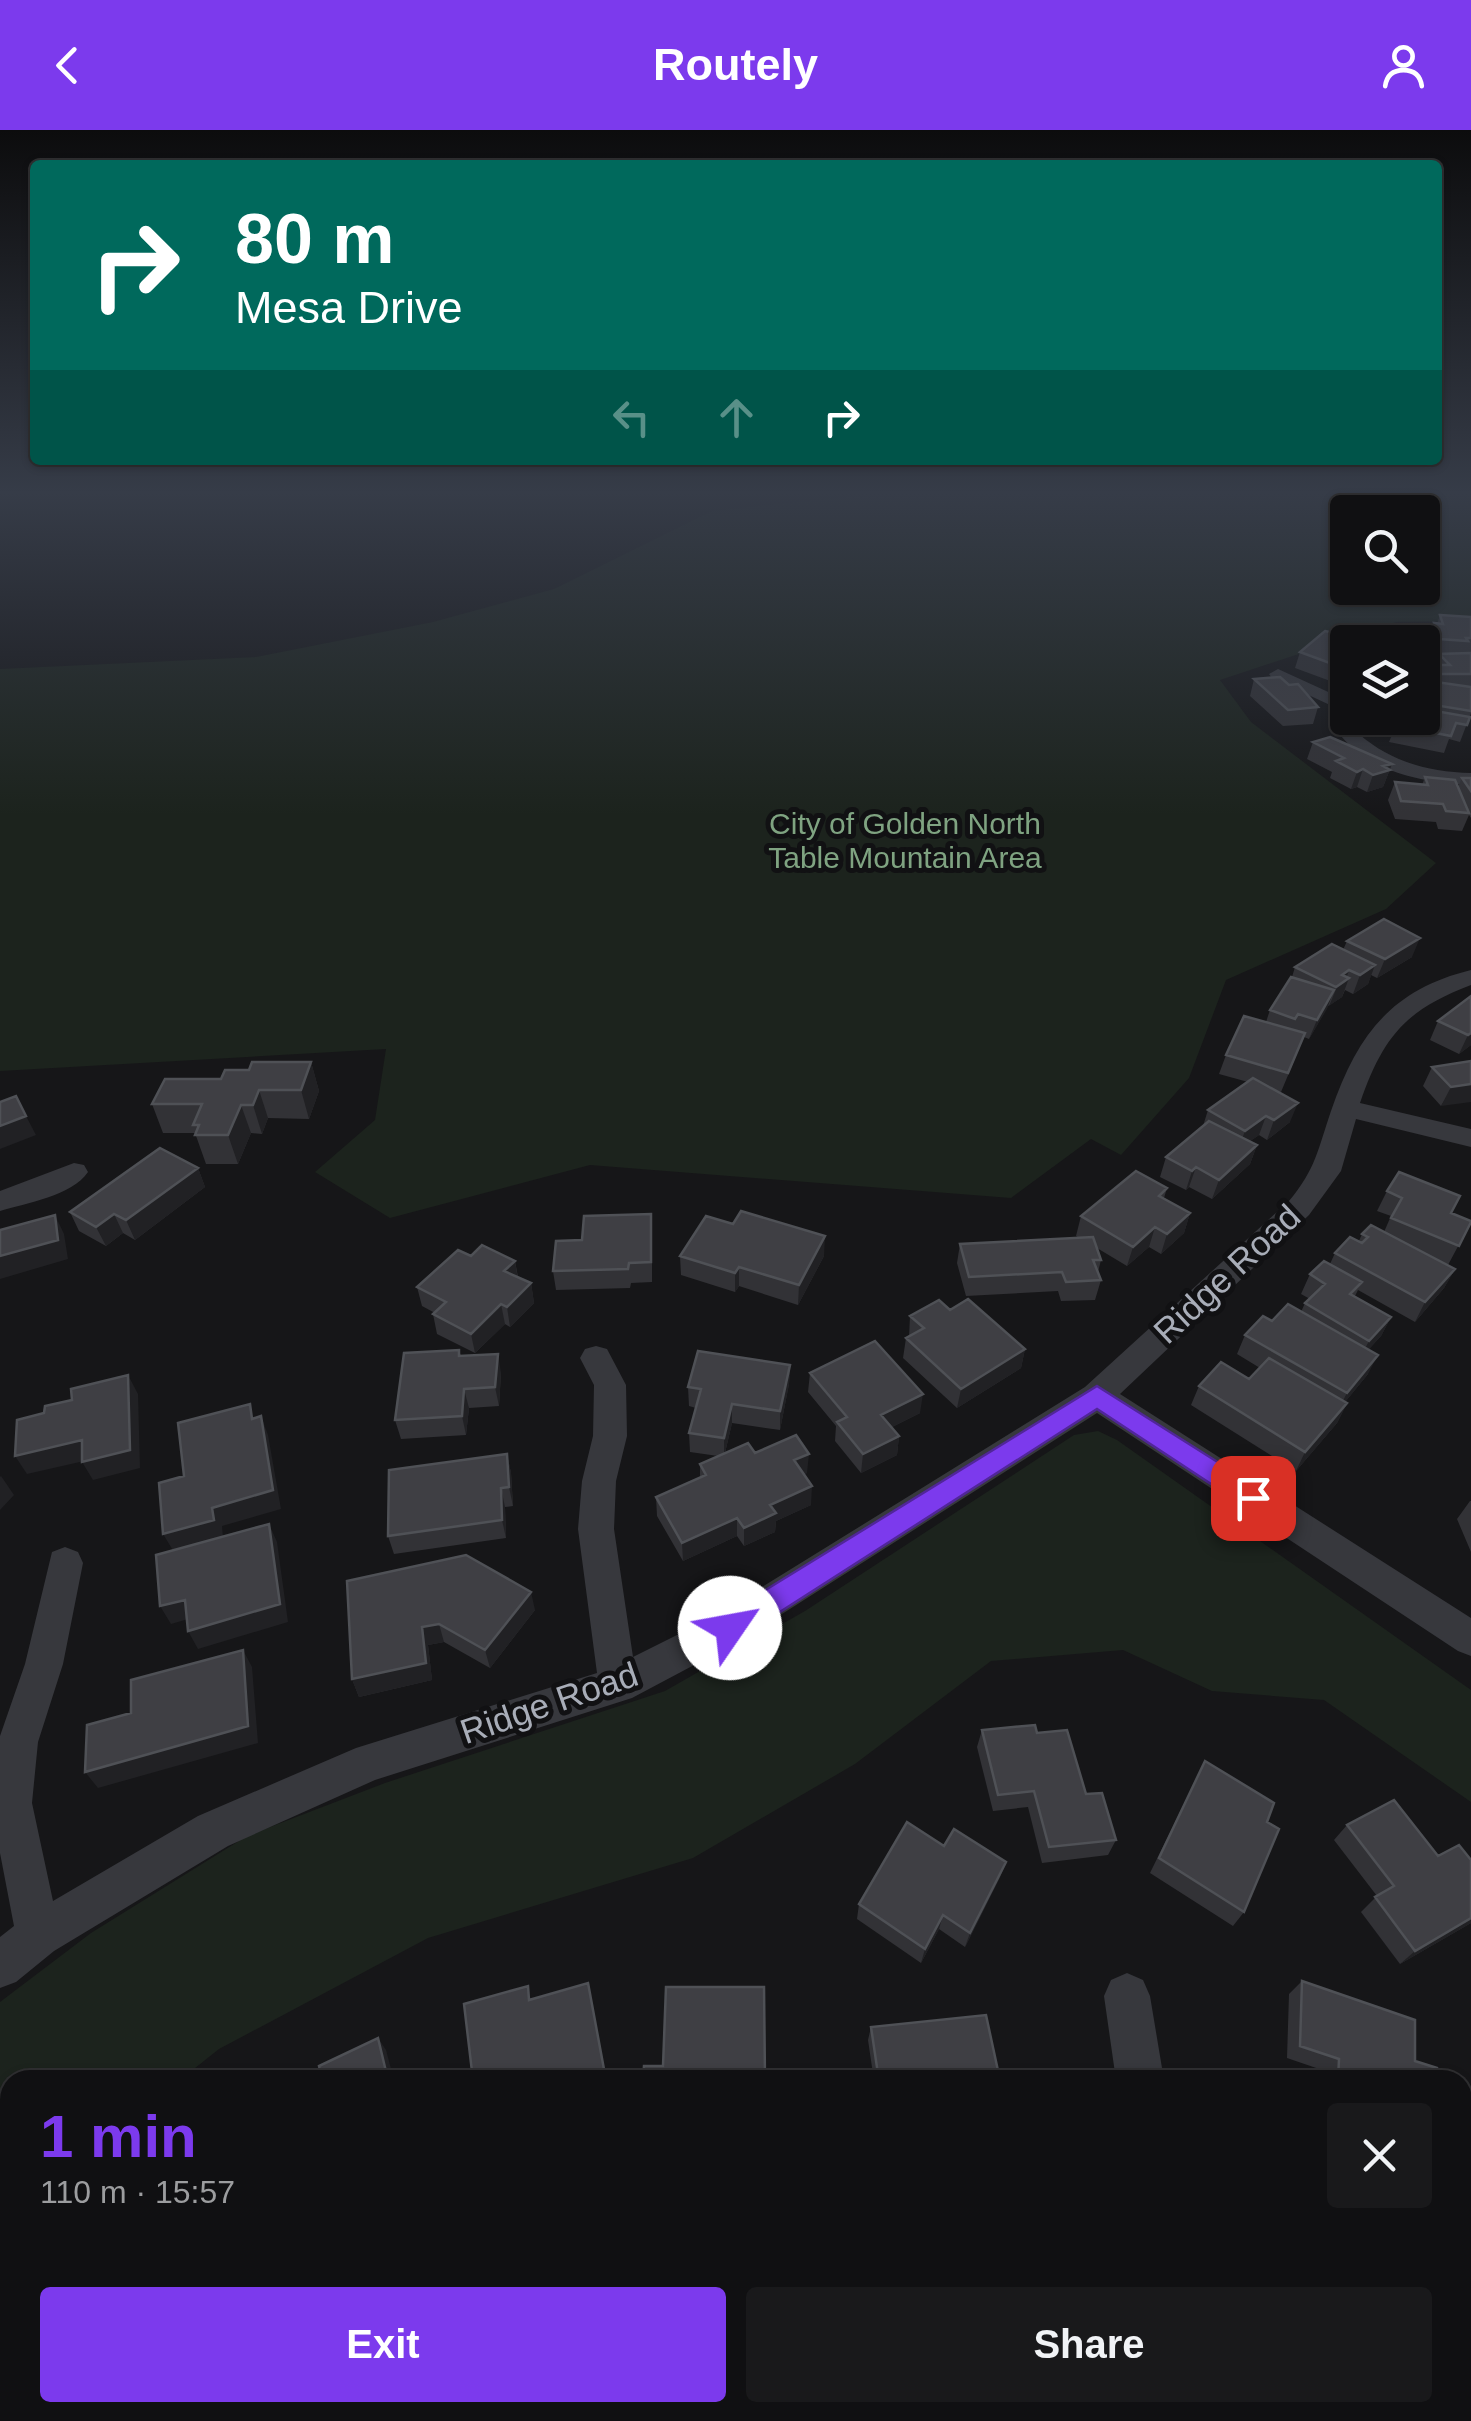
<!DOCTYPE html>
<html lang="en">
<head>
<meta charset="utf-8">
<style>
  :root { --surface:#101012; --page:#19191b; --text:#f1f3f6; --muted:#9c9d9f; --line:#303032; --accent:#7c3aed }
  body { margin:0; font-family:Arial,sans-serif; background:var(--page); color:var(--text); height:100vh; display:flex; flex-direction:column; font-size:38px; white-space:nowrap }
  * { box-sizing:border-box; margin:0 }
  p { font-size:32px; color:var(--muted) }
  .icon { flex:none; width:55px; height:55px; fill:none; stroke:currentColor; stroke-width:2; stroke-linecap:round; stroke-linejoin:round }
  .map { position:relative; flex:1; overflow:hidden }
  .side { position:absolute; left:0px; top:1940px; width:1472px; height:352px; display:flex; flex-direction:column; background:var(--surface); border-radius:30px 30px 0 0; box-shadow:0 2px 8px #0004,0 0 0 2px var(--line) }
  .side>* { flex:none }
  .hud { position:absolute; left:30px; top:30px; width:1412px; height:305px; border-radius:10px; box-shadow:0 2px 8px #0004,0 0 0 2px var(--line); background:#00695c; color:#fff; overflow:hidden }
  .tools { position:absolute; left:1330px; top:365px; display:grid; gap:20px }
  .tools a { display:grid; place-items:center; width:110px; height:110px; border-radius:10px; background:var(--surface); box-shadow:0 2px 8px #0004,0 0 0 2px var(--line); font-size:50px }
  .pin { position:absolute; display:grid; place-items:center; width:85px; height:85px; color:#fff; margin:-42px; border-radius:20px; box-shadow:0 5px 15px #0006 }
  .me { position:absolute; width:110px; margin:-55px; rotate:57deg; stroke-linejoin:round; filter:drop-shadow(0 0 8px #0008) }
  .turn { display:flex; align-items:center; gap:35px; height:210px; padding:0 40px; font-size:45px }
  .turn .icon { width:130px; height:130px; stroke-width:2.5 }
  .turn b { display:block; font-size:70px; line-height:85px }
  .lanes { display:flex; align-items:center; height:95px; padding:0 40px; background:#0003; justify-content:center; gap:50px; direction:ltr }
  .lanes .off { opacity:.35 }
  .round { display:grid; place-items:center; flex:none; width:105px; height:105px; border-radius:10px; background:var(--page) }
  .summary { display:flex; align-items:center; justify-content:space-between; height:170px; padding:0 40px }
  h1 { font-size:60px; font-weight:700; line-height:75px; color:var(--accent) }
  .cta { display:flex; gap:20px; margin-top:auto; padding:20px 40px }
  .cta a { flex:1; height:115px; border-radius:10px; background:var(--accent); color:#fff; font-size:40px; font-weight:700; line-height:115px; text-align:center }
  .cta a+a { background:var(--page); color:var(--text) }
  header { display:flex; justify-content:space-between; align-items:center; height:130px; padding:0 40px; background:var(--accent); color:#fff; font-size:45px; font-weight:700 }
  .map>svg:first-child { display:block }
  .green { fill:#1c231d; fill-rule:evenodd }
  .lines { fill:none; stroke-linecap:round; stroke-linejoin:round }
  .minor { fill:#37383d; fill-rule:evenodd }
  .wall { fill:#323236 }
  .shaded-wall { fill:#212124 }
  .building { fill:#3f3f44; stroke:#4f5156; stroke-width:2.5 }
  .route { fill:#7c3aed; stroke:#51269a; stroke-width:2.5 }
  .labels { text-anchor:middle; stroke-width:10; stroke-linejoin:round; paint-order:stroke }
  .far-park-label { font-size:30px; fill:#7fa381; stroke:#111113 }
  .street-label { font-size:35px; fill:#a8adb8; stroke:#111113 }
</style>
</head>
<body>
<header><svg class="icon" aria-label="back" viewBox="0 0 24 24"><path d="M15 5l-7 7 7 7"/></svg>Routely<svg class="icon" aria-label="person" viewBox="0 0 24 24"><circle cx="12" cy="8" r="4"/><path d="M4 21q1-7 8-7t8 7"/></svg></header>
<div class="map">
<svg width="1471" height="2291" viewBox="0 0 1471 2291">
  <rect width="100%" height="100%" fill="#161618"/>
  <path class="green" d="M875,364H1471V491L1396,492L1220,550L1251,592L1436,733L1386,779L1226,850L1189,948L1121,1025L1091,1009L1011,1068L590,1035L390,1088L315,1042L375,990L386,919L0,941V539L256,527L433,492L554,459L712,381ZM1348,382H1422V458H1348Z
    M1098,1301L1117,1310L1471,1560V1672L1324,1570L1212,1561L1123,1520L991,1531L855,1634L693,1728L428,1808L219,1919L180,1950H10V2083L0,2091V1872L91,1803L247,1706L385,1653L665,1561L805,1481L1074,1305Z"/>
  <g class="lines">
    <path class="minor" d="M1400,504H1412V512H1396Z
      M1278,539L1348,571V588H1357L1359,604C1391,632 1429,642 1471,643V655C1425,653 1372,643 1341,606L1339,587L1345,582L1272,548L1269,544Z
      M1471,840V855C1405,880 1383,907 1360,973L1471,999V1017L1356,989L1341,1041L1309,1085L1120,1264L1471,1488V1526L1458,1521L1097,1283L743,1509L632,1568L375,1650L228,1716L54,1821L16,1852L0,1858V1807L14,1796L0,1723V1606L25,1534L52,1422L65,1417L78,1422L83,1433L63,1534L38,1612L32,1673L53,1771L198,1686L356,1618L597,1543L578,1399L582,1351L593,1306L594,1255L580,1228L585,1219L596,1216L607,1219L626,1255L627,1306L616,1351L614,1399L633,1527L717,1485L1085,1257L1289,1071C1316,1039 1318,1019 1331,981C1357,906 1390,860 1471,840Z
      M74,1033L84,1035L88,1042C72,1066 26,1073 0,1081V1061Z
      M1127,1843L1143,1850L1150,1866L1164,1950H1116L1104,1866L1111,1850Z
      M1471,2115V2167L1462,2170V2118Z
      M268,2282H329L326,2291H265Z"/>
  </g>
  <path class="wall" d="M1440,485L1471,487V583L1460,612L1449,609L1444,623L1389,612L1399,588H1422V537L1423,535H1435L1438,525L1434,524L1428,509L1434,493L1437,494Z
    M1348,512V541L1333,552L1295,538L1300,522Z
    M1254,549L1318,577L1313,594L1283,596L1250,566Z
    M1313,612L1392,634L1383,657L1367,662L1357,657L1351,659L1330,648L1332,642L1307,629Z
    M1425,647L1458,657L1462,648H1471V688L1469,685L1462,701L1438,699L1436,692L1395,689L1388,670L1395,652L1422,655Z
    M1347,811L1412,827L1377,848L1371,845L1368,854L1353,864L1345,860L1342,867L1328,876L1309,909L1304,907L1281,962L1275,960L1290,992L1267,1010L1259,1005L1250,1011L1257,1015L1250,1034L1212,1069L1189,1057L1186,1060L1160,1047L1166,1027L1203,996L1208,980L1248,952L1219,944L1226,925L1266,892L1270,880L1292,847L1295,837L1343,820Z
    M1471,866V915L1459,924L1430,910L1438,891Z
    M1471,931L1441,976L1423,956L1432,937Z
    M311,932L319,961L309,989L268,988L262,1004L251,1003L238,1034H206L195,1003H163L152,974L249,940Z
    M198,1038L205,1057L135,1110L123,1103L106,1116L79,1101L70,1082Z
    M1167,1058L1164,1068L1190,1083L1184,1103L1161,1124L1149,1117L1127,1136L1097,1118L1101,1130L1098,1142L1101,1150L1095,1170L1061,1171L1058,1161L966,1166L957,1133L960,1114L1079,1108L1076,1106L1081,1086Z
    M1387,1061L1451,1083L1471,1092L1448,1135L1455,1139L1444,1158L1415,1192L1358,1160L1355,1166L1391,1187L1381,1206L1369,1219L1368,1244L1345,1272L1347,1273L1337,1293L1296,1341L1191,1275L1199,1256L1249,1249L1260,1238L1237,1224L1245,1205L1272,1191L1301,1182L1305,1173L1310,1169L1301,1164L1310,1144L1330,1134L1335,1123L1359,1111L1362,1104L1384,1102L1391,1086L1377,1081Z
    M652,1104V1152L631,1153L630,1158L556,1160L553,1141L582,1110Z
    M471,1126L515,1131L518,1147L531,1153L534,1173L510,1197L505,1194L475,1223L437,1204L433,1184L435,1183L422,1176L417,1157Z
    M680,1126H824L798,1175L739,1156L735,1162L681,1145Z
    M950,1180L1025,1219L1021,1238L957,1278L903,1228L906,1208L909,1207L910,1186Z
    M459,1220L461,1226L501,1243L499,1276L469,1278L466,1305L401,1309L395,1290Z
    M790,1235L789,1254L780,1300L732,1293L725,1323H755L807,1343L804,1344L811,1375L776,1391L775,1402L744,1416L737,1406L683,1431L657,1386L656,1367L700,1348V1334L718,1326L690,1322L689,1303L696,1278L689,1276L688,1257Z
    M810,1243L920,1283L892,1297L899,1306L897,1325L861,1343L835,1311L836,1296L808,1262Z
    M507,1324L511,1343L513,1376L505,1377L506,1408L394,1424L388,1406Z
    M1470,1371H1471V1422L1457,1389Z
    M347,1451L535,1480L490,1538L444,1512L428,1515L432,1550L359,1567L352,1549Z
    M982,1600L1037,1603L1086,1664L1116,1710L1108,1725L1042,1733L1028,1677L993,1681L977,1617Z
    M1205,1631L1267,1692L1244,1782L1233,1796L1150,1743Z
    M1347,1695L1438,1726L1471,1793L1400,1834L1361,1782L1377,1766L1334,1710Z
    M944,1716L1006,1732L1000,1747L965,1817L939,1799L921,1833L857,1789L859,1774Z
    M1302,1851L1415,1931L1437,1950H1324L1325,1941L1287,1928L1289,1864Z
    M871,1897L1000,1950H866L867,1945L873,1944L868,1910Z"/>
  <path class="shaded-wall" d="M1348,528L1346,540L1333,552L1338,536Z
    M1392,634L1383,657L1367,662L1373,645L1383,636Z
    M1363,639L1357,657L1351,659L1357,642Z
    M1420,808L1412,827L1377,848L1385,829Z
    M1375,835L1368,854L1353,864L1360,845Z
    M1349,840L1345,852L1349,848L1342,867L1329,876L1342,845Z
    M1334,860L1327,879L1309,909L1317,890Z
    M1471,903V915L1459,924L1468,905Z
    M311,932L319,961L309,989L301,960Z
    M1471,954V972L1441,976L1451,957Z
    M259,960L268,988L262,1004L253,975Z
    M1298,973L1290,992L1267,1010L1274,990Z
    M241,975L251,1003L238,1034L228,1005Z
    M26,986L36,1005L0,1019V996Z
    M1266,986L1259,1005L1238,1020L1245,1001Z
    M1257,1015L1250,1034L1212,1069L1219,1050Z
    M1196,1037L1189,1057L1186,1060L1192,1041Z
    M198,1038L205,1057L135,1110L126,1090Z
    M1190,1083L1184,1103L1161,1124L1167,1104Z
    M114,1084L123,1103L106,1116L96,1097Z
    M55,1085L64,1104L68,1129L0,1149V1126Z
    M1155,1097L1149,1117L1127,1136L1133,1117Z
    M825,1106L824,1126L798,1175L799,1155Z
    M515,1131L518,1150L504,1141Z
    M739,1137V1156L735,1162V1143Z
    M1455,1139L1444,1158L1415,1192L1425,1172Z
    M531,1153L534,1173L510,1197L507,1177Z
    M501,1174L505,1194L475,1223L471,1204Z
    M1391,1187L1381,1206L1359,1230L1369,1211Z
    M1025,1219L1021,1238L957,1278L961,1259Z
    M498,1224L501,1243L499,1276L495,1257Z
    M1378,1225L1368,1244L1337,1282L1347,1263Z
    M790,1235L789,1254L780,1300V1281Z
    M128,1245L138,1264L140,1338L93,1350L82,1332Z
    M464,1259L469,1278L466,1305L462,1286Z
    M923,1264L920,1283L878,1304L881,1285Z
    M1347,1273L1337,1293L1296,1341L1305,1322Z
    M732,1274V1293L724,1327V1308Z
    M261,1286L268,1305L281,1379L222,1396L223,1408L174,1422L163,1404L212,1378Z
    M899,1306L897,1325L861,1343L863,1324Z
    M82,1310L93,1329L27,1344L15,1326Z
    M507,1324L511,1343L513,1376L509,1357Z
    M809,1324L807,1343L793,1349L794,1330Z
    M1,1346L14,1365L0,1380V1347Z
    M812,1356L811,1375L776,1391L775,1402L744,1416V1398L770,1375Z
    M501,1358L505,1377L506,1408L502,1390Z
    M737,1388V1406L683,1431L682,1413Z
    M269,1394L277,1412L288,1492L198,1519L188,1501Z
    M531,1462L535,1480L490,1538L485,1520Z
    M185,1470L195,1487L171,1494L160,1476Z
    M439,1494L444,1512L428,1515L432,1550L359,1567L352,1549L422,1497Z
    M243,1520L252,1537L258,1613L98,1658L85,1642Z
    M1006,1732L1000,1747L965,1817L970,1803Z
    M943,1785L939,1799L921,1833L925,1819Z
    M1471,1788V1793L1400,1834L1415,1821Z
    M378,1908L386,1920L394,1950H388Z
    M0,2160L10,2164V2190L0,2163Z
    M15,2282H40L30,2291H5Z"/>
  <path class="building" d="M1440,485L1471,487V508H1466L1468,511L1439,509L1434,493L1443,494Z
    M1325,501L1371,512H1348V528L1338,536L1300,522Z
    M1471,523V544H1433L1423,535H1450L1439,524Z
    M1280,547L1289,555L1298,554L1318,577L1288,580L1254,549Z
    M1422,550L1471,557V581L1422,573Z
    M1424,579L1470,587L1467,595L1456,593L1451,606L1395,595L1399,588H1422Z
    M1330,607L1392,634L1383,636L1390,640L1373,645L1363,639L1357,642L1336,631L1344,628L1313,612Z
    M1425,647L1455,650L1469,683L1446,681L1443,674L1401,671L1395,652L1428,655Z
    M1462,648H1471V661Z
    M1384,789L1420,808L1385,829L1347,811Z
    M1332,814L1375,835L1360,845L1349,840L1342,845L1349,848L1336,857L1295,837Z
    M1291,847L1334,860L1317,890L1298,884L1295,889L1270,880Z
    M1471,866V903L1468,905L1438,891Z
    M1244,886L1305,903L1288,943L1226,925Z
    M1471,931V954L1451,957L1432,937Z
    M252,932H311L301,960H259L253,975H241L228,1005H195L199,995H193L202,974H152L165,949H221L225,940H249Z
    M1253,948L1298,973L1274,990L1266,986L1245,1001L1208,980Z
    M16,966L26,986L0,996V972Z
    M1209,991L1257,1015L1219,1050L1196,1037L1192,1041L1166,1027Z
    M160,1018L198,1038L126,1090L114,1084L96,1097L70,1082Z
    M1136,1041L1167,1058L1159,1066L1190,1083L1167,1104L1155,1097L1133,1117L1081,1086Z
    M1399,1042L1460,1066L1451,1083L1471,1091V1092L1459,1116L1391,1088L1402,1068L1387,1061Z
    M741,1081L825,1106L799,1155L739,1137L735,1143L680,1126L706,1086L733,1094Z
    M651,1084V1132L629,1133L628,1139L553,1141L556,1111L582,1110L584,1086Z
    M55,1085L58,1110L0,1126V1100Z
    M1371,1095L1455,1139L1425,1172L1335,1123L1350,1107L1362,1113L1368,1107L1362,1104Z
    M1093,1107L1101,1130H1093L1101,1150L1066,1152L1062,1142L969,1147L960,1114Z
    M482,1115L515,1131L504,1141L531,1153L507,1177L501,1174L471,1204L433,1184L446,1172L417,1157L458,1120L471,1126Z
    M1324,1131L1362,1152L1350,1164L1391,1187L1369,1211L1305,1173L1325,1154L1310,1144Z
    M968,1169L1025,1219L961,1259L906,1208L924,1198L910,1186L939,1170L950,1180Z
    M1288,1174L1378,1225L1347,1263L1245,1205L1263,1186L1272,1191Z
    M875,1211L923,1264L881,1285L899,1306L863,1324L837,1292L847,1287L810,1243Z
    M459,1220V1226L498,1224L495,1257L464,1259L462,1286L395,1290L404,1223Z
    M698,1221L790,1235L780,1281L732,1274L724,1308L689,1303L701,1259L688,1257Z
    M1269,1228L1347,1273L1305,1322L1199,1256L1221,1232L1249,1249Z
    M128,1245L130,1320L82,1332V1310L15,1326L17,1290L44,1283L45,1276L72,1270L71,1259Z
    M250,1274L252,1289L261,1286L273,1360L212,1378L214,1390L163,1404L159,1353L184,1346L178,1293Z
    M796,1305L809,1324L794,1330L812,1356L770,1375L776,1383L744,1398L737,1388L682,1413L656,1367L706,1345L700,1334L748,1313L755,1323Z
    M507,1324L509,1357L501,1358L502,1390L388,1406L389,1340Z
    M269,1394L280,1474L188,1501L185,1470L160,1476L156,1425Z
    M466,1425L531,1462L485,1520L439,1494L422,1497L426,1533L352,1549L347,1451Z
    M243,1520L248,1596L85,1642L87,1595L131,1583V1550Z
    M1035,1595L1037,1603L1067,1600L1086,1664L1102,1663L1116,1710L1049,1717L1034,1661L998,1665L982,1600Z
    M1205,1631L1274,1673L1267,1692L1279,1699L1244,1782L1159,1728Z
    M1394,1670L1438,1726L1459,1715L1471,1730V1788L1415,1821L1375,1767L1394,1756L1347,1695Z
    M907,1692L944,1716L954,1699L1006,1732L970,1803L943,1785L925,1819L859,1774Z
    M1302,1851L1415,1890V1931L1437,1938V1950H1338L1339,1929L1300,1916Z
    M588,1853L606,1950H473L464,1874L528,1856L529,1870Z
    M666,1857H764L765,1950H643L644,1936H663Z
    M986,1885L1000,1950H868L867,1945L878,1944L871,1897Z
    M378,1908L388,1950H322L319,1936Z
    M0,2163L10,2190V2282H15L5,2291H0Z
    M1143,2285L1144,2291H1106Z
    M1393,2288L1394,2291H1366Z"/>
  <linearGradient id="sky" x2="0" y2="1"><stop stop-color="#0c0c0d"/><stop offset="0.53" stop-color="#363c48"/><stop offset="1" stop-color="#363c48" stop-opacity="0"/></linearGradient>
  <rect width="1471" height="685" fill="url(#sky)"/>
  <path class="route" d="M1097,1256L1262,1360L1266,1368L1262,1375L1253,1378L1243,1375L1097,1279L741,1507L730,1510L720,1507L716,1498L720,1488Z"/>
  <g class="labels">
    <g class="far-park-label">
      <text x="905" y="704">City of Golden North<tspan x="905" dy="34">Table Mountain Area</tspan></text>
    </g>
    <g class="street-label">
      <text transform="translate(1227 1144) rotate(-43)" y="12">Ridge Road</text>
      <text transform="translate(549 1573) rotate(-19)" y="12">Ridge Road</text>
    </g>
  </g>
</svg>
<div class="tools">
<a><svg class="icon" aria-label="search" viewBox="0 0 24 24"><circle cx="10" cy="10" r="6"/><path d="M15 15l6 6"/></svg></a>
<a><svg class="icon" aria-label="layers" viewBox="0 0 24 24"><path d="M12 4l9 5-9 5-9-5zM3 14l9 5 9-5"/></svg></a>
</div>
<div class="pin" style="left:1253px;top:1368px;background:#d93025"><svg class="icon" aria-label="arrive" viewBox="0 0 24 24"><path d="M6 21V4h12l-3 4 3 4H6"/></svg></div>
<svg class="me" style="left:730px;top:1498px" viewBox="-20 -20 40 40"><circle r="19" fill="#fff"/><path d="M0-13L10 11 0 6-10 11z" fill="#7c3aed"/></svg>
<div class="hud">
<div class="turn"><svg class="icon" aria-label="right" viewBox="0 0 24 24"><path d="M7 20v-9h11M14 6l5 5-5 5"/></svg><div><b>80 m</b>Mesa Drive</div></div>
<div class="lanes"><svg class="icon off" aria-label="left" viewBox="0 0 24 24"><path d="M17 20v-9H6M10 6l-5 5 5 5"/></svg><svg class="icon off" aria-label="ahead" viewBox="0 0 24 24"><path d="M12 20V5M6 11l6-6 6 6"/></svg><svg class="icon" aria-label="right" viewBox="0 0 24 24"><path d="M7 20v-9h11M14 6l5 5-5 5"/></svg></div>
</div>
<section class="side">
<div class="summary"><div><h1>1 min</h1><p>110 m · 15:57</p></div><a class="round"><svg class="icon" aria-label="close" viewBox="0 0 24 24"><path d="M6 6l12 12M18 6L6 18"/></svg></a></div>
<div class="cta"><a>Exit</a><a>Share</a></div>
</section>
</div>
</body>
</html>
